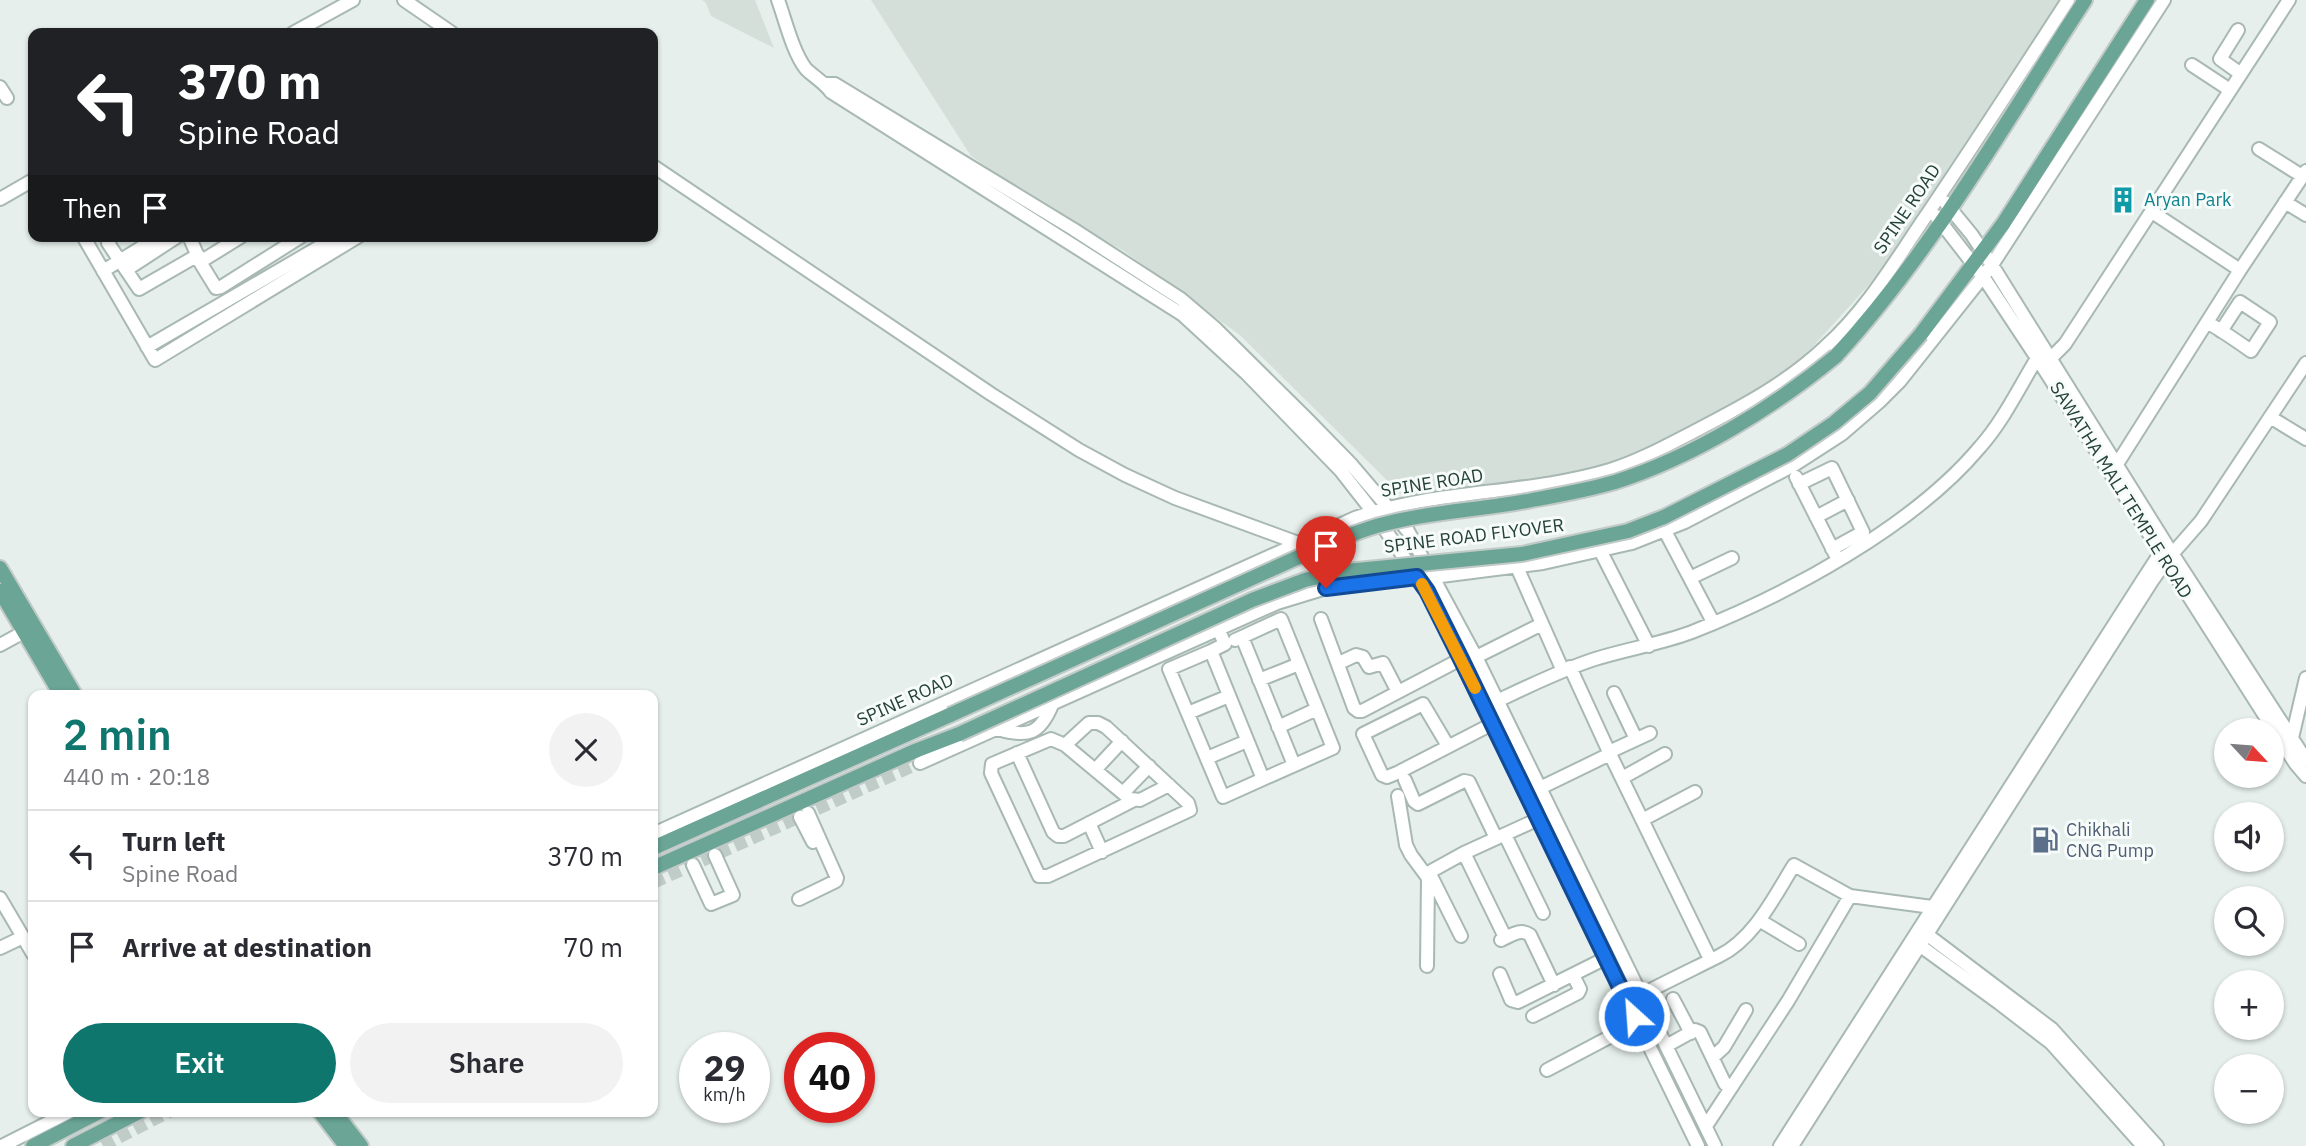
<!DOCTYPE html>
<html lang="en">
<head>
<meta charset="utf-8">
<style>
  :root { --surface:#fff; --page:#f2f2f3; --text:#2b2b33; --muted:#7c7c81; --line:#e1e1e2; --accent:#0f766e }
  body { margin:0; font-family:"IBM Plex Sans",sans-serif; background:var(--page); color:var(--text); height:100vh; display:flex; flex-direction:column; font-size:26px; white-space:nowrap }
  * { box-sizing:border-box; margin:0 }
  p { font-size:23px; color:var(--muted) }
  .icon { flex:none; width:38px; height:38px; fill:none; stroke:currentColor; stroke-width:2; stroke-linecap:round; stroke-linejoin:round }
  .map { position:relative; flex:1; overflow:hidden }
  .sheet { position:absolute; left:28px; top:690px; width:630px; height:427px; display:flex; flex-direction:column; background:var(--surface); border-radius:14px; box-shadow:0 2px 5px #0004 }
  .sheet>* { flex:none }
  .banner { position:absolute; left:28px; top:28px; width:630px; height:214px; border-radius:14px; box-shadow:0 2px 5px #0004; background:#202124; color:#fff; overflow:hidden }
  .needle { width:46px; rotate:116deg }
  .tools { position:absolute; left:2214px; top:718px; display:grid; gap:14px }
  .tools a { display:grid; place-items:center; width:70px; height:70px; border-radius:50%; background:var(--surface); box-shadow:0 2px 5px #0004; font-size:35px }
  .speed { position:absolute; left:679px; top:1032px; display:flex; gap:14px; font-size:35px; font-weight:700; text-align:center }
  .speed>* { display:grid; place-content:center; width:91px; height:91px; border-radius:50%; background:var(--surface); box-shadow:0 2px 5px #0004; line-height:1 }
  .speed small { font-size:18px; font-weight:400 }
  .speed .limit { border:10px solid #d22; background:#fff; color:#111 }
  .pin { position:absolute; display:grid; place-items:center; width:60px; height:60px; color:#fff; margin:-72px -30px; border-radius:50% 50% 50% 0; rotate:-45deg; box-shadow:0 0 7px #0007 }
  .pin .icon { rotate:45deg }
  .me { position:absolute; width:77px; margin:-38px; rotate:334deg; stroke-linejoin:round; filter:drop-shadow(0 0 5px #0008) }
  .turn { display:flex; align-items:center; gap:24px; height:147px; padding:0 35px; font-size:32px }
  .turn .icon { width:91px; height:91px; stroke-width:2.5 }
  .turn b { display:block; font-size:49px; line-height:60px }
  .then { display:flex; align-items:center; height:66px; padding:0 35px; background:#0003; gap:14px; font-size:26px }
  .round { display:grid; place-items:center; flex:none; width:74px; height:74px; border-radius:37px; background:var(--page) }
  .summary { display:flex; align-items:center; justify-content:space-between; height:119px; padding:0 35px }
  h1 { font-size:42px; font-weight:600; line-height:52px; color:var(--accent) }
  .cta { display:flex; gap:14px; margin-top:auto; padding:14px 35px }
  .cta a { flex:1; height:80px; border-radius:42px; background:var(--accent); color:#fff; font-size:28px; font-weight:600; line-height:80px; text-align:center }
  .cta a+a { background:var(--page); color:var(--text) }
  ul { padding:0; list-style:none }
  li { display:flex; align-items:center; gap:21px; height:91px; padding:0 35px; border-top:2px solid var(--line) }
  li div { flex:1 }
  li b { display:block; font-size:26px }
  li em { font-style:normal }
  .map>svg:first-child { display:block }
  .built { fill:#d4dfda }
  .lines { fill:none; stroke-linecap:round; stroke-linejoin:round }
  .minor-tunnel { stroke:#bfccc8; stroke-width:12; stroke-dasharray:12 6; stroke-linecap:butt }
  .minor-casing { stroke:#a8b8b2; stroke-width:16 }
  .major-casing { stroke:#c2cac8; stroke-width:18 }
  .minor { stroke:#fff; stroke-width:12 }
  .major { stroke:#6aa596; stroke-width:14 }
  .major-bridge-casing { stroke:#c2cac8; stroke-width:18; stroke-linecap:butt }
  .major-bridge { stroke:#6aa596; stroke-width:14 }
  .route-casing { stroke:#114b97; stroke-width:18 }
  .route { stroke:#1a73e8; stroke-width:12 }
  .slow { stroke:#f59e0b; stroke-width:12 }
  .labels { text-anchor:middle; stroke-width:6; stroke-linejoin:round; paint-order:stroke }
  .culture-label { font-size:18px; fill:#0d838f; stroke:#f7fbf9; text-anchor:start }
  .street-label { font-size:18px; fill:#24423a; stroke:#f7fbf9 }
  .service-label { font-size:18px; fill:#4e5e75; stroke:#f7fbf9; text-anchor:start }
</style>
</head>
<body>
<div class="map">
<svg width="2306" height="1146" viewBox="0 0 2306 1146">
  <rect width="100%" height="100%" fill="#e6efeb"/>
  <path class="built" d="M702,0H755L774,48L711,16L706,3Z
    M871,0H2060L1896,255L1788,374L1643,459L1412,505L1241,336L1124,251L1055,214L971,156Z"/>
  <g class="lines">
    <path class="minor-tunnel" d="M653,883L920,763
      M103,1146L171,1111"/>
    <g class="minor-casing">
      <path id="minor" d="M404,0L452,33
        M778,0C785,19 793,53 806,69C814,77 824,82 831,92L1183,315L1246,373L1341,471L1373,512L1427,591L1698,1146
        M2238,30L2220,59L2241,74
        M293,33L353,0
        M2192,65L2230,90
        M825,84H835L1073,229L1181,299L1214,327L1306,418L1350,463L1408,531L1476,657L1715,1146
        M0,87L7,98
        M2259,149L2302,176
        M653,166L991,394L1079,450L1125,475L1175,498L1298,543
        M0,199L33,180
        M1945,202L1972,235L1992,265L2168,547L2306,760
        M2285,202L2306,215
        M2152,212L2240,270
        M1936,216L1984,278L2037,358L2295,763L2306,776
        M83,236L155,360L359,236
        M112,236L108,243L139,289L198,255
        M189,236L200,261
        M242,236L200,262L216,288L221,287L302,236
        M126,270L178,236
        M103,271L160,236
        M2207,322C2222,331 2237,341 2251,351L2270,322L2240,302L2221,331
        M147,347L338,236
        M2050,359L2065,344L2289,0
        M2270,417L2306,439
        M2117,464L2240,270L2306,171
        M1796,477L1835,554
        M1799,484L1832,468L1863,532L1832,549
        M1816,517L1848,500
        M1665,531L1713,622
        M1601,552L1649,646
        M1517,567L1563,671
        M1690,578L1732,558
        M1321,619L1354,708L1358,711H1362L1461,659
        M1218,629L1225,644L1211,651L1263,779L1333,748L1281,619L1242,637
        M1235,640L1242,637L1294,765
        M0,645L31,628
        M1211,651L1169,669L1223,797L1263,779
        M1476,657L1542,624
        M1339,663L1356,655L1363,657L1369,667L1383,663L1397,690
        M1570,667L1609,752L1710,959
        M1259,680L1299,664
        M1614,693L1636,739
        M1497,701C1529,686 1561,670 1595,659C1627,649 1660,644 1692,632C1788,594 1913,527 1980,447C2003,421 2019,388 2037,358
        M1188,713L1229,696
        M1278,727L1317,709
        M998,729C1028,738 1040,734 1052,705
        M2292,738L2306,678
        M1065,745L1089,723H1098L1106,727L1188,803L1190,810L1048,876H1039L991,773L992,764L1051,739L1065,745L1130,799L1140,800L1169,785
        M1448,746L1423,704L1363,734L1382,775L1387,777L1397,773L1492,724
        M1609,752L1650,733
        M1017,753L1053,832L1058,836H1064L1134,800
        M1207,758L1247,741
        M920,763L1277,603L1326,588L1348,584L1441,576L1543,563L1632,543L1685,522L1794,465L1842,434L1879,402L1900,381L1992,265L2164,0
        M1095,770L1122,741
        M1622,778L1665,754
        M1405,780L1414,801L1418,804L1464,781L1469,782L1496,838
        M1540,788L1610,754
        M1123,793L1149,766
        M1398,796L1406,845L1411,855L1428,878L1427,966
        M800,817L813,842
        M1642,820L1695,792
        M1089,823L1102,852
        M653,834L1355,518C1436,489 1527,495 1610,470C1641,460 1668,445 1697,430C1743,406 1787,383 1825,347C1867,310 1897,258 1928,213C1976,142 2022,71 2068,0
        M1505,835L1543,913
        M1464,853L1503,933
        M693,865L711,904L733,895L715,855
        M1426,874L1464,853L1545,816
        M1431,876L1461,936
        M0,898L33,954
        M799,899L836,881L837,878L808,813
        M1759,920L1799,944
        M1921,930L2052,1029L2157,1146
        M1501,940C1512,935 1520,928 1530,935L1554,985
        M1915,942L1999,1003L2051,1043L2143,1146
        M0,948L23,937
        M1500,974L1511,1000L1518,1002L1606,958
        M1641,995C1666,982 1693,969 1719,956C1754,939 1774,897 1794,865L1850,896L1932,907
        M1673,999L1691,1033
        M1533,1016L1578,993L1580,989L1573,975
        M1666,1046L1695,1030L1700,1032L1725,1084
        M1713,1057L1724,1047L1746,1010
        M1547,1070L1638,1022
        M1706,1126L1788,1001L1850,896
        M2,1146L71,1111
        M1780,1146L2144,578L2161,552L2168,547
        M1792,1146L2152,581L2166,561L2201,521L2306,363"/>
    </g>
    <g class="major-casing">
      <path id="major" d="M1921,334L2003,224L2147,0
        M1836,356C1934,249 2006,121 2085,0
        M0,568L75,695
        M0,591L61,695
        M653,848L950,715
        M653,868L915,751L959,734
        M319,1111L346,1146
        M334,1111L361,1146
        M33,1146L101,1111
        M73,1146L141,1111"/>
    </g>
    <use href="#minor" class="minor"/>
    <use href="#major" class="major"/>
    <g class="major-bridge-casing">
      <path id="major-bridge" d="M950,715L1334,541C1351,535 1367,528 1384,524C1433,511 1483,510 1532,500C1559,495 1588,490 1615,482C1693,457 1773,408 1836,356
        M959,734L1252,600L1305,580L1347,571L1522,554L1628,531L1664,517L1788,454L1834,423L1870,393L1921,334"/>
    </g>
    <use href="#major-bridge" class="major-bridge"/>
  </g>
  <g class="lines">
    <g class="route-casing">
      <path id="route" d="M1326,588L1417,577L1427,591L1461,659L1634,1016"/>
    </g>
    <use href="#route" class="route"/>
    <path class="slow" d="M1422,584L1475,688"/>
  </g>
  <defs>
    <g id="building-bare" transform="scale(2.1)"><path d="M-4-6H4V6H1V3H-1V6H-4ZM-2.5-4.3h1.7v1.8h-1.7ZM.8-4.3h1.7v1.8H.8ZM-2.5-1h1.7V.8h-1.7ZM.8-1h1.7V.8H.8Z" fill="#0f9aa8" stroke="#f7fbf9" stroke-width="2.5" paint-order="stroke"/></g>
    <g id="fuel-bare" transform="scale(2.1)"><path d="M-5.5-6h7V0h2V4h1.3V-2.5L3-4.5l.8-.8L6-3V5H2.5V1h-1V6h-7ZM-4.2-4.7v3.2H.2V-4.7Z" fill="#5c6f8a" stroke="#f7fbf9" stroke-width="2.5" paint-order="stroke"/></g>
  </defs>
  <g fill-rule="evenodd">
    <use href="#building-bare" x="2123" y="200"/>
    <use href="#fuel-bare" x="2045" y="840"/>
  </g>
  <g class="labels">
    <g class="culture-label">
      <text x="2144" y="206">Aryan Park</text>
    </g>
    <g class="street-label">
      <text transform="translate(1907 209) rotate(-56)" y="6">SPINE ROAD</text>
      <text transform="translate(1432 483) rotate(-9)" y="6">SPINE ROAD</text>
      <text transform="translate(2121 490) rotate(58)" y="6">SAWATHA MALI TEMPLE ROAD</text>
      <text transform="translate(1474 536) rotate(-7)" y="6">SPINE ROAD FLYOVER</text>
      <text transform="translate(905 700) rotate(-24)" y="6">SPINE ROAD</text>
    </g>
    <g class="service-label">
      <text x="2066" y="836">Chikhali<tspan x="2066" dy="21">CNG Pump</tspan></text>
    </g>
  </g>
</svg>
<div class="tools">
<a><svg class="needle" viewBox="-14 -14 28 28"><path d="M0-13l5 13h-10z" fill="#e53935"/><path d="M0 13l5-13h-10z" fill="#7c7c81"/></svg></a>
<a><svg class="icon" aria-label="sound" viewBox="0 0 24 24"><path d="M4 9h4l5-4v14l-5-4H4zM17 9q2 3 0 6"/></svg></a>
<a><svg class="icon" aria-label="search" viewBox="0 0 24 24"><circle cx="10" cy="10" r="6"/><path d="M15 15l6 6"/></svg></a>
<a>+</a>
<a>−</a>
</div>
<div class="speed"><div>29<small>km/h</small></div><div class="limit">40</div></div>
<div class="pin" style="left:1326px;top:588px;background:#d93025"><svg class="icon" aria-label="arrive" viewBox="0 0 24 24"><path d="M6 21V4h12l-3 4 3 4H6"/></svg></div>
<svg class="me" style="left:1634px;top:1016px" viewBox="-20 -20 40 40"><circle r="17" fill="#1a73e8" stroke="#fff" stroke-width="3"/><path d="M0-11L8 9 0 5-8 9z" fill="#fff"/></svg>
<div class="banner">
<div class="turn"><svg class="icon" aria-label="left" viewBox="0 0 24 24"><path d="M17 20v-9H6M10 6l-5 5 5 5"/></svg><div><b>370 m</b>Spine Road</div></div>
<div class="then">Then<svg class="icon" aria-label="arrive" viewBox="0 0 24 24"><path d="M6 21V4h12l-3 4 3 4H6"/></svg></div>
</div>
<section class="sheet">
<div class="summary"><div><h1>2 min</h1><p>440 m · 20:18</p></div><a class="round"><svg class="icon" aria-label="close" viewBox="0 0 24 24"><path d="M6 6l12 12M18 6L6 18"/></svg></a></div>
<ul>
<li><svg class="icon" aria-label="left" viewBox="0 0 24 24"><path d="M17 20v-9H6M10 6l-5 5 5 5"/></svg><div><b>Turn left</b><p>Spine Road</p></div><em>370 m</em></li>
<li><svg class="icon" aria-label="arrive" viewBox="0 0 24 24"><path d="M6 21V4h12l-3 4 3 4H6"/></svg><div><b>Arrive at destination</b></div><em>70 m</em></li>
</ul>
<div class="cta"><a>Exit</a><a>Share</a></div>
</section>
</div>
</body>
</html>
